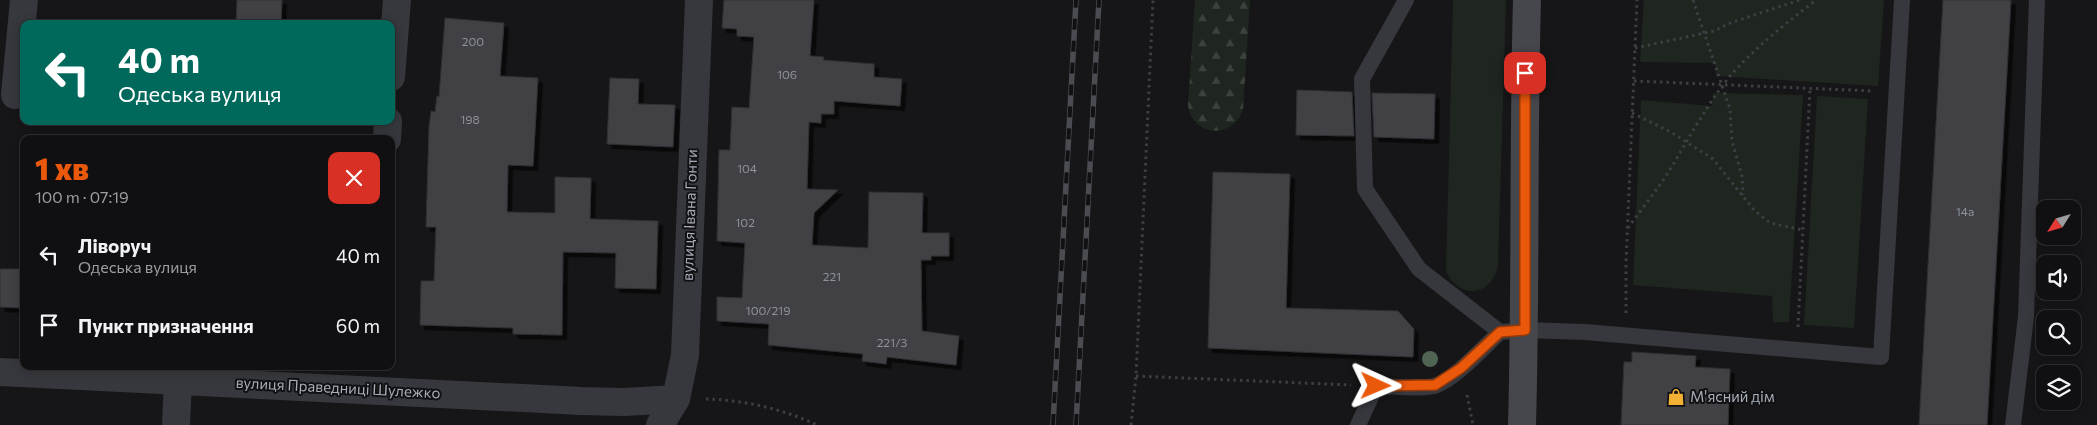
<!DOCTYPE html>
<html lang="uk">
<head>
<meta charset="utf-8">
<style>
  :root { --surface:#101012; --page:#1e1e20; --text:#f1f3f6; --muted:#9c9d9f; --line:#303032; --accent:#ea580c }
  body { margin:0; font-family:Commissioner,sans-serif; background:var(--page); color:var(--text); height:100vh; display:flex; flex-direction:column; font-size:19px; white-space:nowrap }
  * { box-sizing:border-box; margin:0 }
  p { font-size:16px; color:var(--muted) }
  .icon { flex:none; width:28px; height:28px; fill:none; stroke:currentColor; stroke-width:2; stroke-linecap:round; stroke-linejoin:round }
  .map { position:relative; flex:1; overflow:hidden }
  .sheet { position:absolute; left:20px; top:135px; width:375px; height:235px; display:flex; flex-direction:column; background:var(--surface); border-radius:10px; box-shadow:0 2px 12px #0003,0 0 0 1px var(--line) }
  .sheet>* { flex:none }
  .hud { position:absolute; left:20px; top:20px; width:375px; height:105px; border-radius:10px; box-shadow:0 2px 12px #0003,0 0 0 1px var(--line); background:#00695c; color:#fff; overflow:hidden }
  .needle { width:32px; rotate:233deg }
  .buttons { position:absolute; left:2036px; top:200px; display:grid; gap:10px }
  .buttons a { display:grid; place-items:center; width:45px; height:45px; border-radius:10px; background:var(--surface); box-shadow:0 2px 12px #0003,0 0 0 1px var(--line); font-size:25px }
  .pin { position:absolute; display:grid; place-items:center; width:42px; height:42px; color:#fff; margin:-21px; border-radius:10px; box-shadow:0 2px 8px #0006 }
  .me { position:absolute; width:55px; margin:-28px; rotate:91deg; stroke-linejoin:round; filter:drop-shadow(0 0 4px #0008) }
  .turn { display:flex; align-items:center; gap:18px; height:105px; padding:0 15px; font-size:22px }
  .turn .icon { width:65px; height:65px; stroke-width:2.5 }
  .turn b { display:block; font-size:35px; line-height:42px }
  .round { display:grid; place-items:center; flex:none; width:52px; height:52px; border-radius:10px; background:var(--page) }
  .headline { display:flex; align-items:center; justify-content:space-between; height:85px; padding:0 15px }
  h1 { font-size:30px; font-weight:800; line-height:38px; color:var(--accent) }
  ul { padding:0; list-style:none }
  li { display:flex; align-items:center; gap:15px; height:70px; padding:0 15px }
  li div { flex:1 }
  li b { display:block; font-size:19px }
  li em { font-style:normal }
  .map>svg:first-child { display:block }
  .grass { fill:#1e261f }
  .forest { fill:url(#forest-firs) }
  .building { fill:#404145; stroke:#303034; filter:url(#shadow) }
  .lines { fill:none; stroke-linecap:round; stroke-linejoin:round }
  .path { stroke:#3d3f44; stroke-width:3; stroke-dasharray:2.5 4; stroke-linecap:butt }
  .lane { stroke:#37383d; stroke-width:16 }
  .street { stroke:#37383d; stroke-width:28 }
  .secondary { stroke:#45474d; stroke-width:28 }
  .rail-casing { stroke:#4a4c52; stroke-width:5.5 }
  .rail { stroke:#111113; stroke-width:4; stroke-dasharray:11; stroke-linecap:butt }
  .tree { fill:#506452 }
  .route-casing { stroke:#983908; stroke-width:12 }
  .route { stroke:#ea580c; stroke-width:9 }
  .labels { text-anchor:middle; stroke-width:4; stroke-linejoin:round; paint-order:stroke }
  .number-label { font-size:12px; fill:#8e929b }
  .street-label { font-size:15px; fill:#a8adb8; stroke:#111113 }
  .poi-label { font-size:15px; fill:#a8adb8; stroke:#111113; text-anchor:start }
</style>
</head>
<body>
<div class="map">
<svg width="2097" height="425" viewBox="0 0 2097 425">
  <defs>
    <pattern id="forest-firs" width="22" height="20" patternUnits="userSpaceOnUse" patternTransform="scale(1.25)"><rect width="22" height="20" fill="#1e261f"/><path d="M5 1l3.5 6h-7zM16 11l3.5 6h-7z" fill="#3c433d"/></pattern>
    <filter id="shadow"><feDropShadow dx="4.5" dy="4.5" stdDeviation="0" flood-color="#0009"/></filter>
  </defs>
  <rect width="100%" height="100%" fill="#161618"/>
  <path class="grass" d="M1453,0H1506L1498,264C1494,296 1459,301 1446,271Z
    M1644,0H1884L1878,86L1716,76L1715,63L1640,62Z
    M1713,93L1803,95L1789,322H1773L1772,296L1633,285L1641,100L1712,106Z
    M1817,96L1868,99L1854,328L1804,325Z"/>
  <path class="forest" d="M1195,0H1250L1243,109C1234,140 1192,137 1188,105Z"/>
  <path class="building" d="M237,0H282L281,24H236Z
    M724,0H814L810,56L824,57L823,60L874,64V77L902,79L900,106L834,101V114H821V123L809,122L807,189L838,190L814,213L812,245L868,248L869,192L923,193L922,233H949V256H931V260H921L922,331L959,336L956,365L887,357L886,364L862,361L863,354L768,345L769,324L717,321V297L742,298L745,243L717,241L719,150H730L732,107L749,108L754,37L737,36V29L722,28Z
    M1943,0H2011L1987,425H1919Z
    M445,18L504,23L500,76L538,78L533,166L508,165L507,212L555,213V177L591,178L590,219L658,221L656,289L615,288L616,253L563,252L562,335L513,334V328L420,325L421,281H434L436,227H426L429,127L431,111L435,112L437,96L439,97Z
    M610,78L639,79L638,104L675,105L673,147L607,144Z
    M1297,90L1352,92L1354,136L1296,135Z
    M1372,93L1435,94L1434,139L1374,137Z
    M1213,172L1290,174L1286,308L1398,311L1414,329L1413,357L1208,348Z
    M0,269H24V308L0,307Z
    M1632,352L1696,356L1695,367L1730,369L1728,425H1621L1624,362H1632Z"/>
  <g class="lines">
    <path class="path" d="M1693,0L1730,109L1732,141L1742,176L1743,195
      M1635,48L1714,31L1730,23L1800,0
      M1634,81L1873,91
      M1632,113L1671,132L1713,159L1754,210L1770,223L1803,230
      M1628,228C1640,211 1654,194 1666,176C1687,142 1705,107 1730,76C1756,47 1785,24 1816,0
      M1626,313V263L1637,0
      M1798,327L1810,88
      M1136,376L1351,385
      M1467,395L1473,425
      M706,399C744,400 783,409 817,425
      M1131,425L1136,376L1153,0"/>
    <path class="lane" d="M1406,0L1362,79L1365,189L1419,269L1500,332L1525,330L1585,332L1881,357L1902,0
      M1358,425L1376,386C1395,386 1416,390 1434,386C1453,381 1485,346 1500,332
      M2013,425L2026,317L2037,0"/>
    <path class="street" d="M391,77L397,0
      M15,95L24,0
      M387,139L388,121
      M0,372L581,401L624,402L676,399
      M176,425L178,379
      M660,425L676,399L685,355L699,0"/>
    <path class="secondary" d="M1522,425C1526,283 1523,142 1527,0"/>
    <g class="rail-casing">
      <path id="rail" d="M1053,425L1076,0
        M1076,425L1099,0"/>
    </g>
    <use href="#rail" class="rail"/>
  </g>
  <circle class="tree" cx="1430" cy="359" r="8"/>
  <g class="lines">
    <g class="route-casing">
      <path id="route" d="M1376,386L1435,385L1461,368L1500,332L1525,330V73"/>
    </g>
    <use href="#route" class="route"/>
  </g>
  <defs>
    <g id="shop-bare" transform="scale(1.35)"><path d="M-5-2.5h2.3a2.7 3.5 0 0 1 5.4 0H5L5.5 6h-11ZM-1.5-2.5h3a1.5 2.3 0 0 0-3 0Z" fill="#f2b134" stroke="#111113" stroke-width="2.5" paint-order="stroke"/></g>
  </defs>
  <g fill-rule="evenodd">
    <use href="#shop-bare" x="1676" y="397"/>
  </g>
  <g class="labels">
    <g class="number-label">
      <text x="473" y="46">200</text>
      <text x="787" y="79">106</text>
      <text x="470" y="124">198</text>
      <text x="747" y="173">104</text>
      <text x="1965" y="216">14а</text>
      <text x="745" y="227">102</text>
      <text x="832" y="281">221</text>
      <text x="768" y="315">100/219</text>
      <text x="892" y="347">221/3</text>
    </g>
    <g class="street-label">
      <text transform="translate(690 215) rotate(-88)" y="5">вулиця Івана Гонти</text>
      <text transform="translate(338 388) rotate(3)" y="5">вулиця Праведниці Шулежко</text>
    </g>
    <g class="poi-label">
      <text x="1690" y="402">М'ясний дім</text>
    </g>
  </g>
</svg>
<div class="buttons">
<a><svg class="needle" viewBox="-14 -14 28 28"><path d="M0-13l5 13h-10z" fill="#e53935"/><path d="M0 13l5-13h-10z" fill="#9c9d9f"/></svg></a>
<a><svg class="icon" aria-label="sound" viewBox="0 0 24 24"><path d="M4 9h4l5-4v14l-5-4H4zM17 9q2 3 0 6"/></svg></a>
<a><svg class="icon" aria-label="search" viewBox="0 0 24 24"><circle cx="10" cy="10" r="6"/><path d="M15 15l6 6"/></svg></a>
<a><svg class="icon" aria-label="layers" viewBox="0 0 24 24"><path d="M12 4l9 5-9 5-9-5zM3 14l9 5 9-5"/></svg></a>
</div>
<div class="pin" style="left:1525px;top:73px;background:#d93025"><svg class="icon" aria-label="arrive" viewBox="0 0 24 24"><path d="M6 21V4h12l-3 4 3 4H6"/></svg></div>
<svg class="me" style="left:1376px;top:386px" viewBox="-20 -20 40 40"><path d="M0-17L14 15 0 8-14 15z" fill="#ea580c" stroke="#fff" stroke-width="4"/></svg>
<div class="hud">
<div class="turn"><svg class="icon" aria-label="left" viewBox="0 0 24 24"><path d="M17 20v-9H6M10 6l-5 5 5 5"/></svg><div><b>40 m</b>Одеська вулиця</div></div>
</div>
<section class="sheet">
<div class="headline"><div><h1>1 хв</h1><p>100 m · 07:19</p></div><a class="round" style="background:#d93025;color:#fff"><svg class="icon" aria-label="close" viewBox="0 0 24 24"><path d="M6 6l12 12M18 6L6 18"/></svg></a></div>
<ul>
<li><svg class="icon" aria-label="left" viewBox="0 0 24 24"><path d="M17 20v-9H6M10 6l-5 5 5 5"/></svg><div><b>Ліворуч</b><p>Одеська вулиця</p></div><em>40 m</em></li>
<li><svg class="icon" aria-label="arrive" viewBox="0 0 24 24"><path d="M6 21V4h12l-3 4 3 4H6"/></svg><div><b>Пункт призначення</b></div><em>60 m</em></li>
</ul>
</section>
</div>
</body>
</html>
